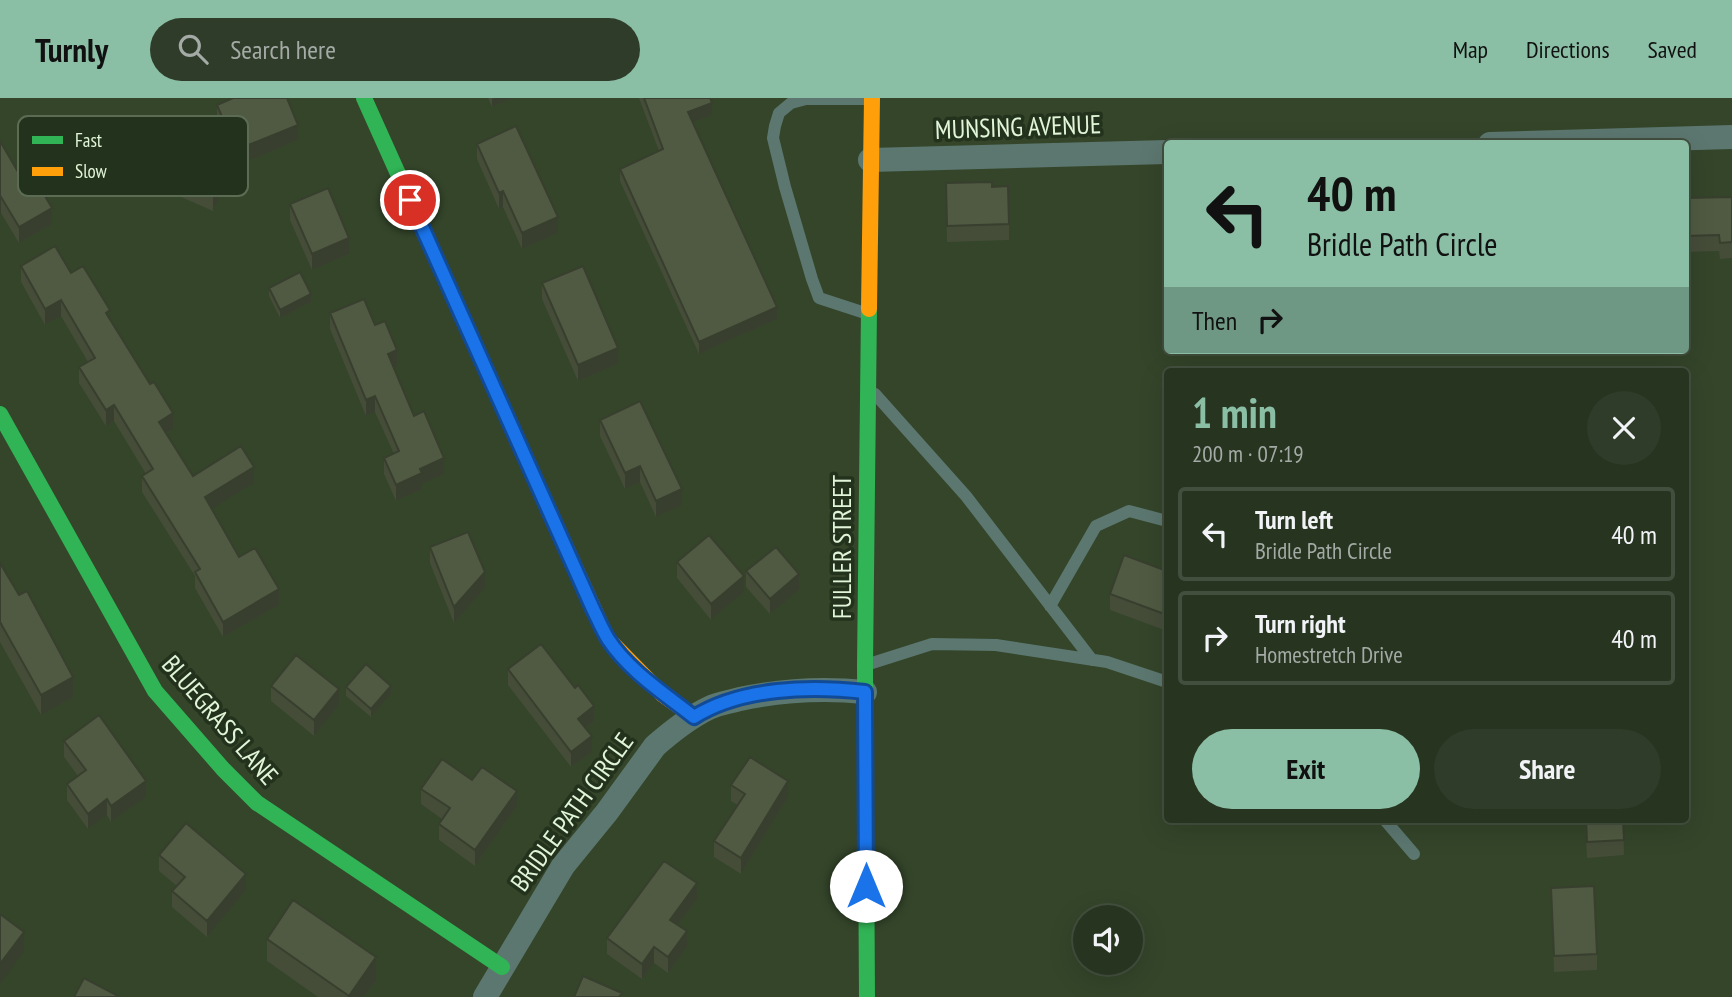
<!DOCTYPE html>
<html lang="en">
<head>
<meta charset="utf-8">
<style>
  :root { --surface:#273420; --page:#2f3c29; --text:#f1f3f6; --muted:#a4aaa5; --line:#434f3e; --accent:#8abfa5 }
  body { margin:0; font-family:"PT Sans Narrow",sans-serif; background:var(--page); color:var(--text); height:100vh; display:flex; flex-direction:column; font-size:26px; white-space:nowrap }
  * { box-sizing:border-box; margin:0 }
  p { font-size:23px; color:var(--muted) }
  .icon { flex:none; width:38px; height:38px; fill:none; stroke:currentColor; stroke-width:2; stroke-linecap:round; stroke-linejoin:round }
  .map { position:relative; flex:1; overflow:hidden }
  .details { position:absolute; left:1164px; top:270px; width:525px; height:455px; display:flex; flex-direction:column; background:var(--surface); border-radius:7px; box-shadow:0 7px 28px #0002,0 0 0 2px var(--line) }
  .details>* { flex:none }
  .top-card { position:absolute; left:1164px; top:42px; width:525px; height:214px; border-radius:7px; box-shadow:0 7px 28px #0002,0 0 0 2px var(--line); background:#8abfa5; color:#111; overflow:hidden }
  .buttons { position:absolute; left:1073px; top:807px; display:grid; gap:14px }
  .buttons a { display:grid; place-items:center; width:70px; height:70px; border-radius:50%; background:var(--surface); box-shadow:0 7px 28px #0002,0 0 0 2px var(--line); font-size:35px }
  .pin { position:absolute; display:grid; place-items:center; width:60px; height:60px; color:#fff; margin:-30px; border:4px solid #fff; border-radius:50%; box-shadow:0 2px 7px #0007 }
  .me { position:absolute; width:77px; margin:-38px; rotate:0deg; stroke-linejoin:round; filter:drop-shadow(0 0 5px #0008) }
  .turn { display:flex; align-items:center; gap:24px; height:147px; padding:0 28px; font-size:32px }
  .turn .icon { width:91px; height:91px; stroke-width:2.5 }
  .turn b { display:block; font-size:49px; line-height:60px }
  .then { display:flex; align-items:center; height:66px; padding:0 28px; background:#0003; gap:14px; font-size:26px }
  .round { display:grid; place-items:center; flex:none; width:74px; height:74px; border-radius:37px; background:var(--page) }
  .summary { display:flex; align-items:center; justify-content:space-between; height:119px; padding:0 28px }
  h1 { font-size:42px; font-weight:800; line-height:52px; color:var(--accent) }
  .cta { display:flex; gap:14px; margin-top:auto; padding:14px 28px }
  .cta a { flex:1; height:80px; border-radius:42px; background:var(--accent); color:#111; font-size:28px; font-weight:800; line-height:80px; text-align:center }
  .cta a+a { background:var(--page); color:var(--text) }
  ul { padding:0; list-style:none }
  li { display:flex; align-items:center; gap:21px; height:94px; margin:0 14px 10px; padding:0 14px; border:4px solid var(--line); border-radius:7px }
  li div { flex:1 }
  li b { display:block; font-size:26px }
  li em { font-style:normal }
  header { display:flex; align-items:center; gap:42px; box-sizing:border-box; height:98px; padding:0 35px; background:var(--accent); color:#111 }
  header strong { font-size:33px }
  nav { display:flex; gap:38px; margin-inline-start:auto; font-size:24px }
  .search { width:490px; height:63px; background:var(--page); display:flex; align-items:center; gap:18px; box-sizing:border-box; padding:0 24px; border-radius:38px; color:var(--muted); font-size:26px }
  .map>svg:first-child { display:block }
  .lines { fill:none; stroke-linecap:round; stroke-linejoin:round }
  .lane { stroke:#5c7770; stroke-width:12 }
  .street { stroke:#5c7770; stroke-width:24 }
  .fast { stroke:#30b455; stroke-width:16 }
  .slow { stroke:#ff9f0a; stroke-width:16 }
  .wall { fill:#454d39 }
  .shaded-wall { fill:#383f2e }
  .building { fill:#505a42; stroke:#383f2e; stroke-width:2 }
  .route-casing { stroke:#114b97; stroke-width:18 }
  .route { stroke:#1a73e8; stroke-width:12 }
  .labels { text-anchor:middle; stroke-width:7; stroke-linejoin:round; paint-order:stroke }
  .street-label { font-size:26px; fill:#e1f5d8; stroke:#23321c }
  .key { fill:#23321c; stroke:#5c6c54; stroke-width:2 }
  .key-label { font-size:19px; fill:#e1f5d8 }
</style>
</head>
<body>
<header>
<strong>Turnly</strong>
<div class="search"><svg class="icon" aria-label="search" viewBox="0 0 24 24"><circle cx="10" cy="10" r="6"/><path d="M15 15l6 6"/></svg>Search here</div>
<nav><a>Map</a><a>Directions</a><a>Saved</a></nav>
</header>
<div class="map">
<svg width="1732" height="899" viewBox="0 0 1732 899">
  <rect width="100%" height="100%" fill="#34452a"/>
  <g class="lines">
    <path class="lane" d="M868,216L819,200L812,181L785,89L773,40L775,28L779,15L791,5L806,1H870
      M875,296L966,398L1092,562
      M1050,508L1096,428L1129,413L1167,423
      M869,566L932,546L996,547L1107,564L1167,584
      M1384,721L1414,756"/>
    <path class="street" d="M1490,46L1732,39
      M870,62L1167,54
      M485,899L563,768L607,714L655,648C671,634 690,619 709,610C719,605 730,604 740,601C782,592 823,590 865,594"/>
    <path class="fast" d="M364,0L550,414
      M0,316L155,593L223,671L257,705L502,869
      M867,899L865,567L869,211"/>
    <path class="slow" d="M869,211L872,0
      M550,414L607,540L662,596L694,619"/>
  </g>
  <path class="wall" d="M488,0H513L492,9Z
    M639,0H710L712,17L693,24L777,221L699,256L620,83V71L659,53Z
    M217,7L298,42L236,68L217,22Z
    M0,43L25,86L52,126L19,145L1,115Z
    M477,46L558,135L522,151L503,109L499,111L477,61Z
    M228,81L213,113L181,99V83Z
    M992,89L1009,126V142L947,144L946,101Z
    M1685,95L1686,100L1732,99V160L1720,161L1719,153L1685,154Z
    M290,106L349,156L312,172L290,122Z
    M21,168L71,175L110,221L173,331L166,336L193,378L254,385L211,411L239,459L279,507L223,539L195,490V478L142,394V378L146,376L114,323L106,328L79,285V269L88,264L61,218L45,227L21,184Z
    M542,185L618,266L578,283L542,201Z
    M269,190L311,204L280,220L269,198Z
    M330,215L375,227L397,268L393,269L414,318L444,376L422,386V391L396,403L384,376V360L394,356L375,314L366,318L330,231Z
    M600,322L682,407L656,419L640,384L625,391L600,338Z
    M430,449L485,490L454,525L430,465Z
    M677,464L744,494L711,522L677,480Z
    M0,465L73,599L41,617L0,544Z
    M746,473L799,492L770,516L746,489Z
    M1167,473V533L1110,512V496Z
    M508,571L594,623L586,630L592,654L571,669L508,587Z
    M271,588L339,607L314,638L271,603Z
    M346,589L391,596L371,619L346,598Z
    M64,643L146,699L111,724L107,717L88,731L67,702V686L78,678L64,659Z
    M472,682L517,708L475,768L439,742V726L442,721L421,706V691Z
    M731,687L788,699L741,776L714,759V743L738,707L731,703Z
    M1585,721H1623L1624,757L1587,760Z
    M159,757L246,792L207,839L172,809V793L177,788L159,773Z
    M1551,790L1597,856V872L1554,874Z
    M697,801L678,827L687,849L668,875L654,865L642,881L607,856V840Z
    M267,841L376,882L364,899H318L267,863Z"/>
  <path class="shaded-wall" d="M494,0H513L492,9V1Z
    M712,5V17L688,26V14Z
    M298,27V42L236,68V52Z
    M228,65V81L213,113V98Z
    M503,93V109L499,111V95Z
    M1,99V115L0,116V100Z
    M52,110V126L19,145V129Z
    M558,119V135L522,151V135Z
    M349,140V156L312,172V156Z
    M311,196V204L280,220V212Z
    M61,202V218L45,227V211Z
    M777,209V221L699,256V244Z
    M618,250V266L578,283V267Z
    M397,252V268L388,272V256Z
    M375,298V314L366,318V302Z
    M114,307V323L106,328V312Z
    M173,315V331L159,340V324Z
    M444,360V376L422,386V391L396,403V387L420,371Z
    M640,368V384L625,391V375Z
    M254,369V385L205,415V399Z
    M682,391V407L656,419V403Z
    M485,474V490L454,525V509Z
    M799,476V492L770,516V501Z
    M744,478V494L711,522V506Z
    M279,491V507L223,539V524Z
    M73,579V599L41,617V597Z
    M391,588V596L371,619V611Z
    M339,591V607L314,638V622Z
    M594,608V623L578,636V621Z
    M592,638V654L571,669V654Z
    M146,683V699L111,724V708Z
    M788,683V699L741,776V760Z
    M517,693V708L475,768V752Z
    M107,701V717L88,731V716Z
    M246,776V792L207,839V823Z
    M697,785V801L670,838V822Z
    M687,833V849L668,875V859Z
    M24,834V853L0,886V866Z
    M654,849V865L642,881V866Z
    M376,859V882L364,899H349Z"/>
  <path class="building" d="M233,0H287L298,27L236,52L217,7Z
    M644,0H710L712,5L688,14L777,209L699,244L620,71L663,51Z
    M516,28L558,119L522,135L503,93L499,95L477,46Z
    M0,43L25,86L35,81L52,110L19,129L1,99L0,100Z
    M992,84V89L1008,88L1009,126L947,128L946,85Z
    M328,90L349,140L312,156L290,106Z
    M1685,95L1686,100L1732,99V144L1720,145L1719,137L1685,138Z
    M55,148L71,175L83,168L110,212L106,215L150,286L154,284L173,315L159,324L193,378L241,348L254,369L205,399L239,459L255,450L279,491L223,524L195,474L200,471L142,378L153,371L114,307L106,312L79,269L95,260L61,202L45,211L21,168Z
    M583,168L618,250L578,267L542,185Z
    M300,174L311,196L280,212L269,190Z
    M364,201L375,227L385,223L397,252L388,256L414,318L424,313L444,360L420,371L422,375L396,387L384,360L399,353L375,298L366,302L330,215Z
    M640,303L682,391L656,403L640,368L625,375L600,322Z
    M468,434L485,474L454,509L430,449Z
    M709,437L744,478L711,506L677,464Z
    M776,449L799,476L770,501L746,473Z
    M1124,457L1167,473V517L1110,496Z
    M0,465L19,497L27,493L73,579L41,597L0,524Z
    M541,546L575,590L578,587L594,608L578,621L592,638L571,654L508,571Z
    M296,557L339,591L314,622L271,588Z
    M366,566L391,588L371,611L346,589Z
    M99,617L146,683L111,708L107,701L88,716L67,686L86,672L64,643Z
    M750,659L788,683L741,760L714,743L745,696L731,687Z
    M442,661L472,682L482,669L517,693L475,752L439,726L450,710L421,691Z
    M1586,721H1623L1624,742L1587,744Z
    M186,725L246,776L207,823L172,793L185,779L159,757Z
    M664,763L697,785L670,822L687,833L668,859L654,849L642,866L607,840Z
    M1594,788L1597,856L1554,858L1551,790Z
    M293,802L376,859L349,898L267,841Z
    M0,816L24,834L0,866Z
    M583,878L622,895L619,899H574Z
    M84,880L120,899H74Z"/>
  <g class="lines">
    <g class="route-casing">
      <path id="route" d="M410,102L593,511C598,521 602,531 608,541C629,573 665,596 694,619C742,589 811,588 865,594L866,788"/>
    </g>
    <use href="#route" class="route"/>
  </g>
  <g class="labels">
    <g class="street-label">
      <text transform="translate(1018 29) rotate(-2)" y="9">MUNSING AVENUE</text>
      <text transform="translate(842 449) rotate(-90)" y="9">FULLER STREET</text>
      <text transform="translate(220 622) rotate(49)" y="9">BLUEGRASS LANE</text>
      <text transform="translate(572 714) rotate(-54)" y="9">BRIDLE PATH CIRCLE</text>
    </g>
  </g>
  <rect x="18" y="18" width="230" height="80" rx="10" class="key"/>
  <rect x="32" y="38" width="31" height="8" fill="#30b455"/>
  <rect x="32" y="69" width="31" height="9" fill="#ff9f0a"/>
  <g class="key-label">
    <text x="75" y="49">Fast</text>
    <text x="75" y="80">Slow</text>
  </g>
</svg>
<div class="buttons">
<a><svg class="icon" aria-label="sound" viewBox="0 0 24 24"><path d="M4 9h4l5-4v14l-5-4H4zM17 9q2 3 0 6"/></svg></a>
</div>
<div class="pin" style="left:410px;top:102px;background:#d93025"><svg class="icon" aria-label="arrive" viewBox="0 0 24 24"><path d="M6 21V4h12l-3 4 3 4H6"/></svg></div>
<svg class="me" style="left:866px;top:788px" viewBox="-20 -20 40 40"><circle r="19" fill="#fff"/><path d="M0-13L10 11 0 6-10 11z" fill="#1a73e8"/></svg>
<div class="top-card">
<div class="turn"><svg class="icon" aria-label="left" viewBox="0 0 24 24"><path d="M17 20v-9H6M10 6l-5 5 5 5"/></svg><div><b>40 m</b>Bridle Path Circle</div></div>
<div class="then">Then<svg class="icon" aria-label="right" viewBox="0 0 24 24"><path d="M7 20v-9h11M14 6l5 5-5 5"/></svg></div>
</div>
<section class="details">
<div class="summary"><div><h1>1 min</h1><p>200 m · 07:19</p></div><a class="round"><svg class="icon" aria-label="close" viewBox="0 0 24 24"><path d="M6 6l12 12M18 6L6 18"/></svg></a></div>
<ul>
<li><svg class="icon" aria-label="left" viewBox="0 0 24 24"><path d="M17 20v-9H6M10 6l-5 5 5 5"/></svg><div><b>Turn left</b><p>Bridle Path Circle</p></div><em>40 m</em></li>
<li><svg class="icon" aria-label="right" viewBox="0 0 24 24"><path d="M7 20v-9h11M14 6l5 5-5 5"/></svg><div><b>Turn right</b><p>Homestretch Drive</p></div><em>40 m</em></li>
</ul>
<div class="cta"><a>Exit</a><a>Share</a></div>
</section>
</div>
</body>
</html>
